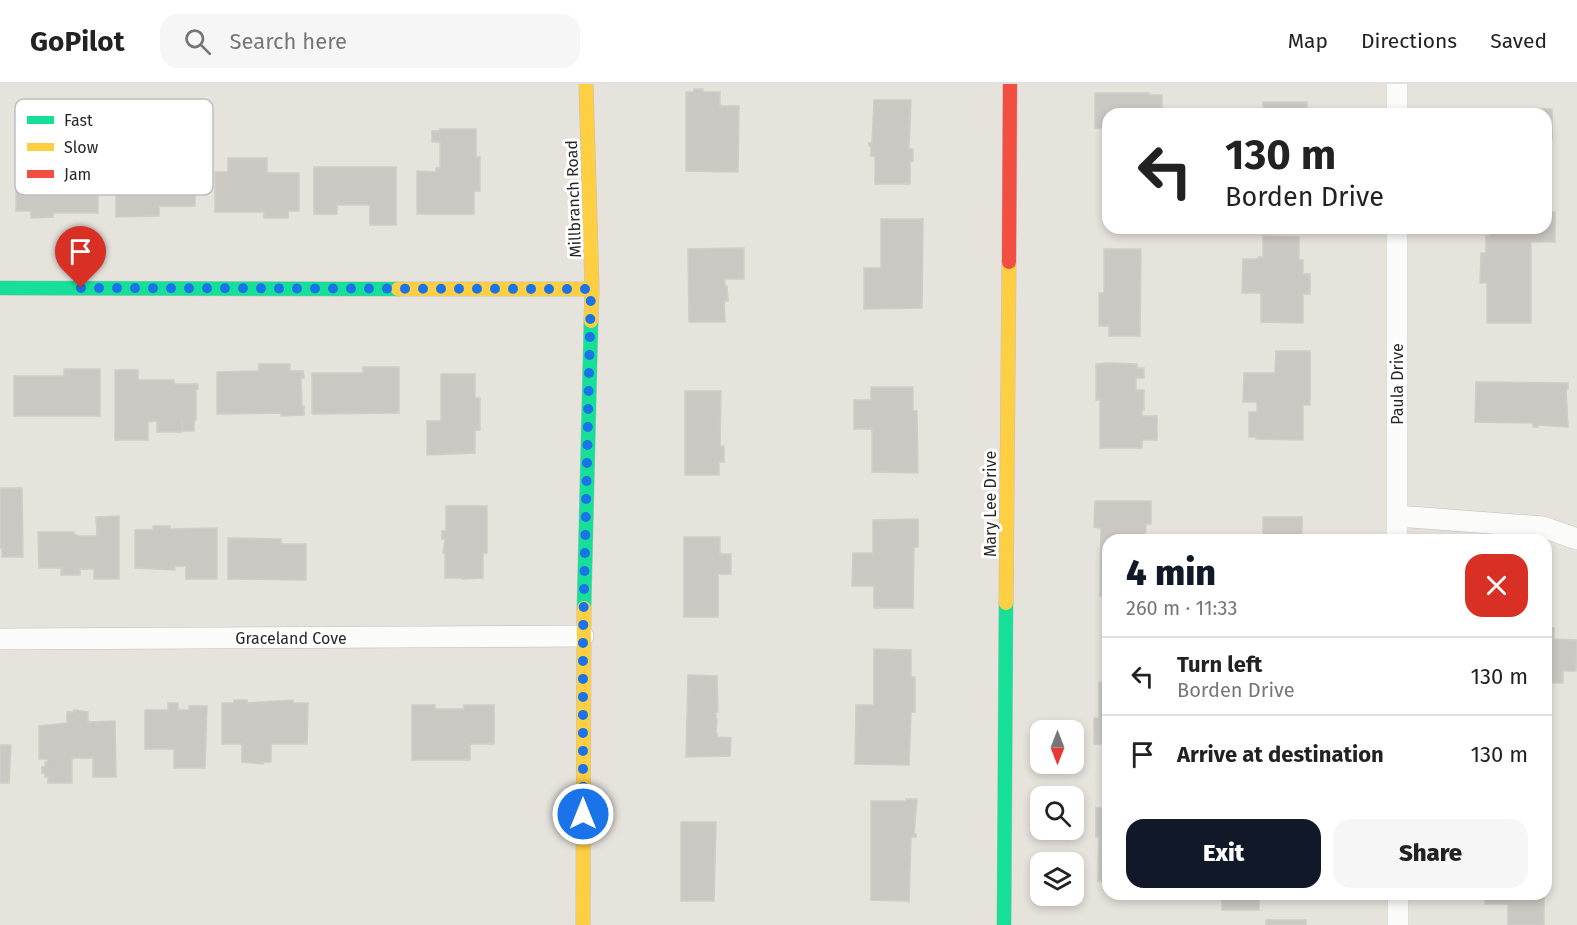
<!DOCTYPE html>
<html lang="en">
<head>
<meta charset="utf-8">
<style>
  :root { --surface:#fff; --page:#f6f6f6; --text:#222; --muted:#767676; --line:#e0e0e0; --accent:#111827 }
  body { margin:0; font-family:"Fira Sans",sans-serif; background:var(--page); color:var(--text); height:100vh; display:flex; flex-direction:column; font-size:22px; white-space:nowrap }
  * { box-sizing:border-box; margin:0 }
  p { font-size:20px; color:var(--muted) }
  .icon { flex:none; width:33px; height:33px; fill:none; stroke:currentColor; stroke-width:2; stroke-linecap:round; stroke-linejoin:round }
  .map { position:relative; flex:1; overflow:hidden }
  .side { position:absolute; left:1102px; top:450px; width:450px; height:366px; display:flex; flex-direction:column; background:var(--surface); border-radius:18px; box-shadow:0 3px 9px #0003 }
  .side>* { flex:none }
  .guide { position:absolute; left:1102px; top:24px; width:450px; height:126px; border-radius:18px; box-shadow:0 3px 9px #0003; background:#fff; color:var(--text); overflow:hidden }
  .needle { width:39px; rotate:180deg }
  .buttons { position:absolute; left:1030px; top:636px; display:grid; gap:12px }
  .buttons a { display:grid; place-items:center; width:54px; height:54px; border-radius:12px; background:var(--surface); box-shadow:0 3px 9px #0003; font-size:30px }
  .pin { position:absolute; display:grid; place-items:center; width:51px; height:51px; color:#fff; margin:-62px -26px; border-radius:50% 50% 50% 0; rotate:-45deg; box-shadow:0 0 6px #0007 }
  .pin .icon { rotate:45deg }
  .me { position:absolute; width:66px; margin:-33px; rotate:0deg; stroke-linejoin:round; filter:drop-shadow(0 0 4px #0008) }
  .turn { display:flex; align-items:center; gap:21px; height:126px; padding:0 24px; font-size:27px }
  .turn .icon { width:78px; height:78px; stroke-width:2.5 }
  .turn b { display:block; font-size:42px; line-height:51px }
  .round { display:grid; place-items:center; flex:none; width:63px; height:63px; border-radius:18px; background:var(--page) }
  .head { display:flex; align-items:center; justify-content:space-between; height:102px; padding:0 24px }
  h1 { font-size:36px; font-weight:800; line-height:45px; color:var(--accent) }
  .action { display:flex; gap:12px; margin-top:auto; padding:12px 24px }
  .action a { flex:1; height:69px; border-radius:18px; background:var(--accent); color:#fff; font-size:24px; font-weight:800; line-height:69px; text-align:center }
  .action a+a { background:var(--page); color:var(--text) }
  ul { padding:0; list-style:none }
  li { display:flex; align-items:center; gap:18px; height:78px; padding:0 24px; border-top:2px solid var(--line) }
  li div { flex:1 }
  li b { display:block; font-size:22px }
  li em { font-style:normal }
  header { display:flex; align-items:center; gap:36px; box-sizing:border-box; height:84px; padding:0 30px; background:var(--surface); border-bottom:2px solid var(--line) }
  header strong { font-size:28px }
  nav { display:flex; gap:33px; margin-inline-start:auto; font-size:21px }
  .search { width:420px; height:54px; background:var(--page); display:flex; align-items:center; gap:15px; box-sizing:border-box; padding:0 21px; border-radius:18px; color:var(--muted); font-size:22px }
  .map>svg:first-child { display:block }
  .building { fill:#cbc8c3; stroke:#d0cdc8; stroke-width:1.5 }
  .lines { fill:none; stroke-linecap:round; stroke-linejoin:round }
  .street-casing { stroke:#bfbebe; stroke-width:22 }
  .fast-casing { stroke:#bfbebe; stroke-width:15 }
  .slow-casing { stroke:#bfbebe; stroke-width:15 }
  .jam-casing { stroke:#bfbebe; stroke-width:15 }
  .street { stroke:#fbfbfa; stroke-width:21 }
  .fast { stroke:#16e098; stroke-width:14 }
  .slow { stroke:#ffcf43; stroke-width:14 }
  .jam { stroke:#f24e42; stroke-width:14 }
  .route { stroke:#1a73e8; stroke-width:10; stroke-dasharray:0 18 }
  .labels { text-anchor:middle; stroke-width:6; stroke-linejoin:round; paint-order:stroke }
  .street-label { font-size:16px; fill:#272727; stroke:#fff }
  .key { fill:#fff; stroke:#bebebe; stroke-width:1.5 }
  .key-label { font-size:16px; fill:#272727 }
</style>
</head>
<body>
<header>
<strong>GoPilot</strong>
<div class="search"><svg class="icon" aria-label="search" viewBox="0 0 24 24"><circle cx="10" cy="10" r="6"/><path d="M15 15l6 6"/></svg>Search here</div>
<nav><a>Map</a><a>Directions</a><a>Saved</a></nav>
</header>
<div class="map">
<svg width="1577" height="841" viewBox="0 0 1577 841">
  <rect width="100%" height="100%" fill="#e6e2dc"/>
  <path class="building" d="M694,5H703V8H720V22H739L738,88L686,87V8H694Z
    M1095,9H1149V11H1162V30H1108V80H1105V44H1095Z
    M874,16H911L909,65H913V77H910V100H875V72H871V62H869V59H872Z
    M1263,18H1307V30H1263Z
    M1526,25H1552V55H1546V30H1526Z
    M1483,27H1517V30H1483Z
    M440,45H476V73H480V107H474V130H417V87L436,88V84H440V58H432V47H440Z
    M84,49V77H80V95H98V129H53V133L31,134V127H16V94H35V90H50V94H68V79H58V50Z
    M228,74H267V89H299V127H288V134H264V128H215V88H228Z
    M195,83L196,85L195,122H159V132L116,133V84Z
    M314,83H396V141H370V121H337V130H314Z
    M1546,128H1555V158H1531V239H1487V199H1480L1481,169H1486V152H1490L1491,144H1546Z
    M881,135H923L922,224L864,225V184H881Z
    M1263,152L1299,153V176H1303V190H1310V210H1303V239L1261,238V209H1242L1243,175H1258V173H1263Z
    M744,164V195H725V202H727L728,217H724L725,238H689L688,165Z
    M1104,165H1141L1140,252H1109V242H1099V209H1104Z
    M1276,267H1310V321H1303V356L1256,355V353H1249V328H1257V318H1243L1244,289H1275Z
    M1108,279L1137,280V284H1144V294H1136V306H1144V326H1142V332H1157V356H1142V364H1100V316H1096V280Z
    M259,280H290V287H303L304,294H301L302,322H304V331L281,332V329L217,330V288L259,287Z
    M363,283H399V329L312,330V289H363Z
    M64,285H100V332H14V292H64Z
    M115,286H138V296H174V300H198V305H196V336L194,337V347H183L182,337V348H157V337H154L148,338V356H115Z
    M441,290H475V314H480V346H475V369L427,371V337H441Z
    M1476,298L1568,299V305H1566L1568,343L1538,341V343H1533V339L1475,338Z
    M871,303H913V327H917L918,389L872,388V345H854V316H871Z
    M685,307H721L720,362H724V378H719V391H685Z
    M0,404H22L23,473H2V464H0Z
    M1095,417H1151V440H1146L1145,456H1108V512H1100L1101,444L1094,443Z
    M446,422H487V469H483V494L462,495V494H445V469H443L445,455H442V447H446Z
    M119,432V495H94V485H80V491H61V484H39L38,448H74V450L78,452H97L96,433Z
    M1263,433H1302V456H1263Z
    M918,435V463H914L913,524H874V502H852L853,469H873V436Z
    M153,442H170V445L217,444V495H186V482H175V486L135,484V446H153Z
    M684,453H720V470H731V490H718V533H684Z
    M228,454L281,455V460H306V496L228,495Z
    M1546,544H1554V555L1577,556L1576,587H1563V599H1546Z
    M874,565L911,566V593H915V628H911L909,681L855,680L856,621H874Z
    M688,591L717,592L718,628H716V635H717L716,648L717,649V653L731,654L730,672L686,673Z
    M1099,598H1108V659L1105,660H1094V634H1099Z
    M234,616H247V619L293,616V619H308L307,660H271V678H263V680L242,678V660H222V619H234Z
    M168,619H178V626H189V622H207L205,684H174V665H145V626H168Z
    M412,621H435V625H464V621H494V660H470V676H412Z
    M74,626L88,628V638L115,637L116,693H93V674H72V699H48V693H45V689H42V683H45V678H48L47,675H39V642L67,639V628H74Z
    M0,661H11L9,699H0Z
    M906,715H917L914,750H916V753H911L909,818L906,817L871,816V717H906Z
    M1096,724H1108V797H1098L1099,753H1096Z
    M681,738H716L714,817H681Z
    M1222,810H1259V826H1222Z
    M1485,810H1544V841H1508V820H1485Z
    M1266,836H1306V841H1266Z"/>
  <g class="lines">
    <g class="street-casing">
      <path id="street" d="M1397,30V0
        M1397,432L1543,443L1577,455
        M1397,456V144
        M0,555L583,552
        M1398,810V841"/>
    </g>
    <g class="fast-casing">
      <path id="fast" d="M0,204L398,205
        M584,524L591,237
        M1004,841L1006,519"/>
    </g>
    <g class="slow-casing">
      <path id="slow" d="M586,0L592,205L591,237
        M398,205H592
        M1006,519L1009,178
        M583,841L584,524"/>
    </g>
    <g class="jam-casing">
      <path id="jam" d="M1009,178L1010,0"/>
    </g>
    <use href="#street" class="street"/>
    <use href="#fast" class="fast"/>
    <use href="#slow" class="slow"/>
    <use href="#jam" class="jam"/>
  </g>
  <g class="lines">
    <path class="route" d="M81,204L591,205L583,552V730"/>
  </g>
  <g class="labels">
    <g class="street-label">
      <text transform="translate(573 115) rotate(-92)" y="6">Millbranch Road</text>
      <text transform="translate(1397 300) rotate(-90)" y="6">Paula Drive</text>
      <text transform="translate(990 420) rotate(-90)" y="6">Mary Lee Drive</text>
      <text x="291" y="560">Graceland Cove</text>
    </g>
  </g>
  <rect x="15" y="15" width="198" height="96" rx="9" class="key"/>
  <rect x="27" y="32" width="27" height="8" fill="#16e098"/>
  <rect x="27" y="59" width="27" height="8" fill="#ffcf43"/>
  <rect x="27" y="86" width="27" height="8" fill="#f24e42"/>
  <g class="key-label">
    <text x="64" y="42">Fast</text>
    <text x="64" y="69">Slow</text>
    <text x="64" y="96">Jam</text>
  </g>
</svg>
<div class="buttons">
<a><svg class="needle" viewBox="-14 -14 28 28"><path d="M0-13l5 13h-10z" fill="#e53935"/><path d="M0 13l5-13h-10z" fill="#767676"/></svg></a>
<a><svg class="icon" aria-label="search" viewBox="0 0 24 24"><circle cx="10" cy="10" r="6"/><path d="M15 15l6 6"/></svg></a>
<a><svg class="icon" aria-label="layers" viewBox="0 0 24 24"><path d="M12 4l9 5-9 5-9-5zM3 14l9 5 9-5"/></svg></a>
</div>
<div class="pin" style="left:81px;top:204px;background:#d93025"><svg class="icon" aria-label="arrive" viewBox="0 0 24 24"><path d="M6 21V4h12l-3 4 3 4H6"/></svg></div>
<svg class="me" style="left:583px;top:730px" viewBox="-20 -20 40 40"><circle r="17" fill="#1a73e8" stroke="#fff" stroke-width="3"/><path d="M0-11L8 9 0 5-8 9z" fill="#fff"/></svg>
<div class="guide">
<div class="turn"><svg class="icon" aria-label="left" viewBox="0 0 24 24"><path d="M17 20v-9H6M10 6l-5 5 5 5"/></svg><div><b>130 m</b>Borden Drive</div></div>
</div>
<section class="side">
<div class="head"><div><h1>4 min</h1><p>260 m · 11:33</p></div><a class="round" style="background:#d93025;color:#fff"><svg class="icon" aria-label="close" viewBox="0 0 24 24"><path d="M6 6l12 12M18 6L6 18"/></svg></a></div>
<ul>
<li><svg class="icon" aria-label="left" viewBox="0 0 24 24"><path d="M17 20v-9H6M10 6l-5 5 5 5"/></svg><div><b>Turn left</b><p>Borden Drive</p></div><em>130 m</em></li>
<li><svg class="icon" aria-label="arrive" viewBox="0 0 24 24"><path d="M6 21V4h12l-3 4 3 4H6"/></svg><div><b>Arrive at destination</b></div><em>130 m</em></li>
</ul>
<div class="action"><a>Exit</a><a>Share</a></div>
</section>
</div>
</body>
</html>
